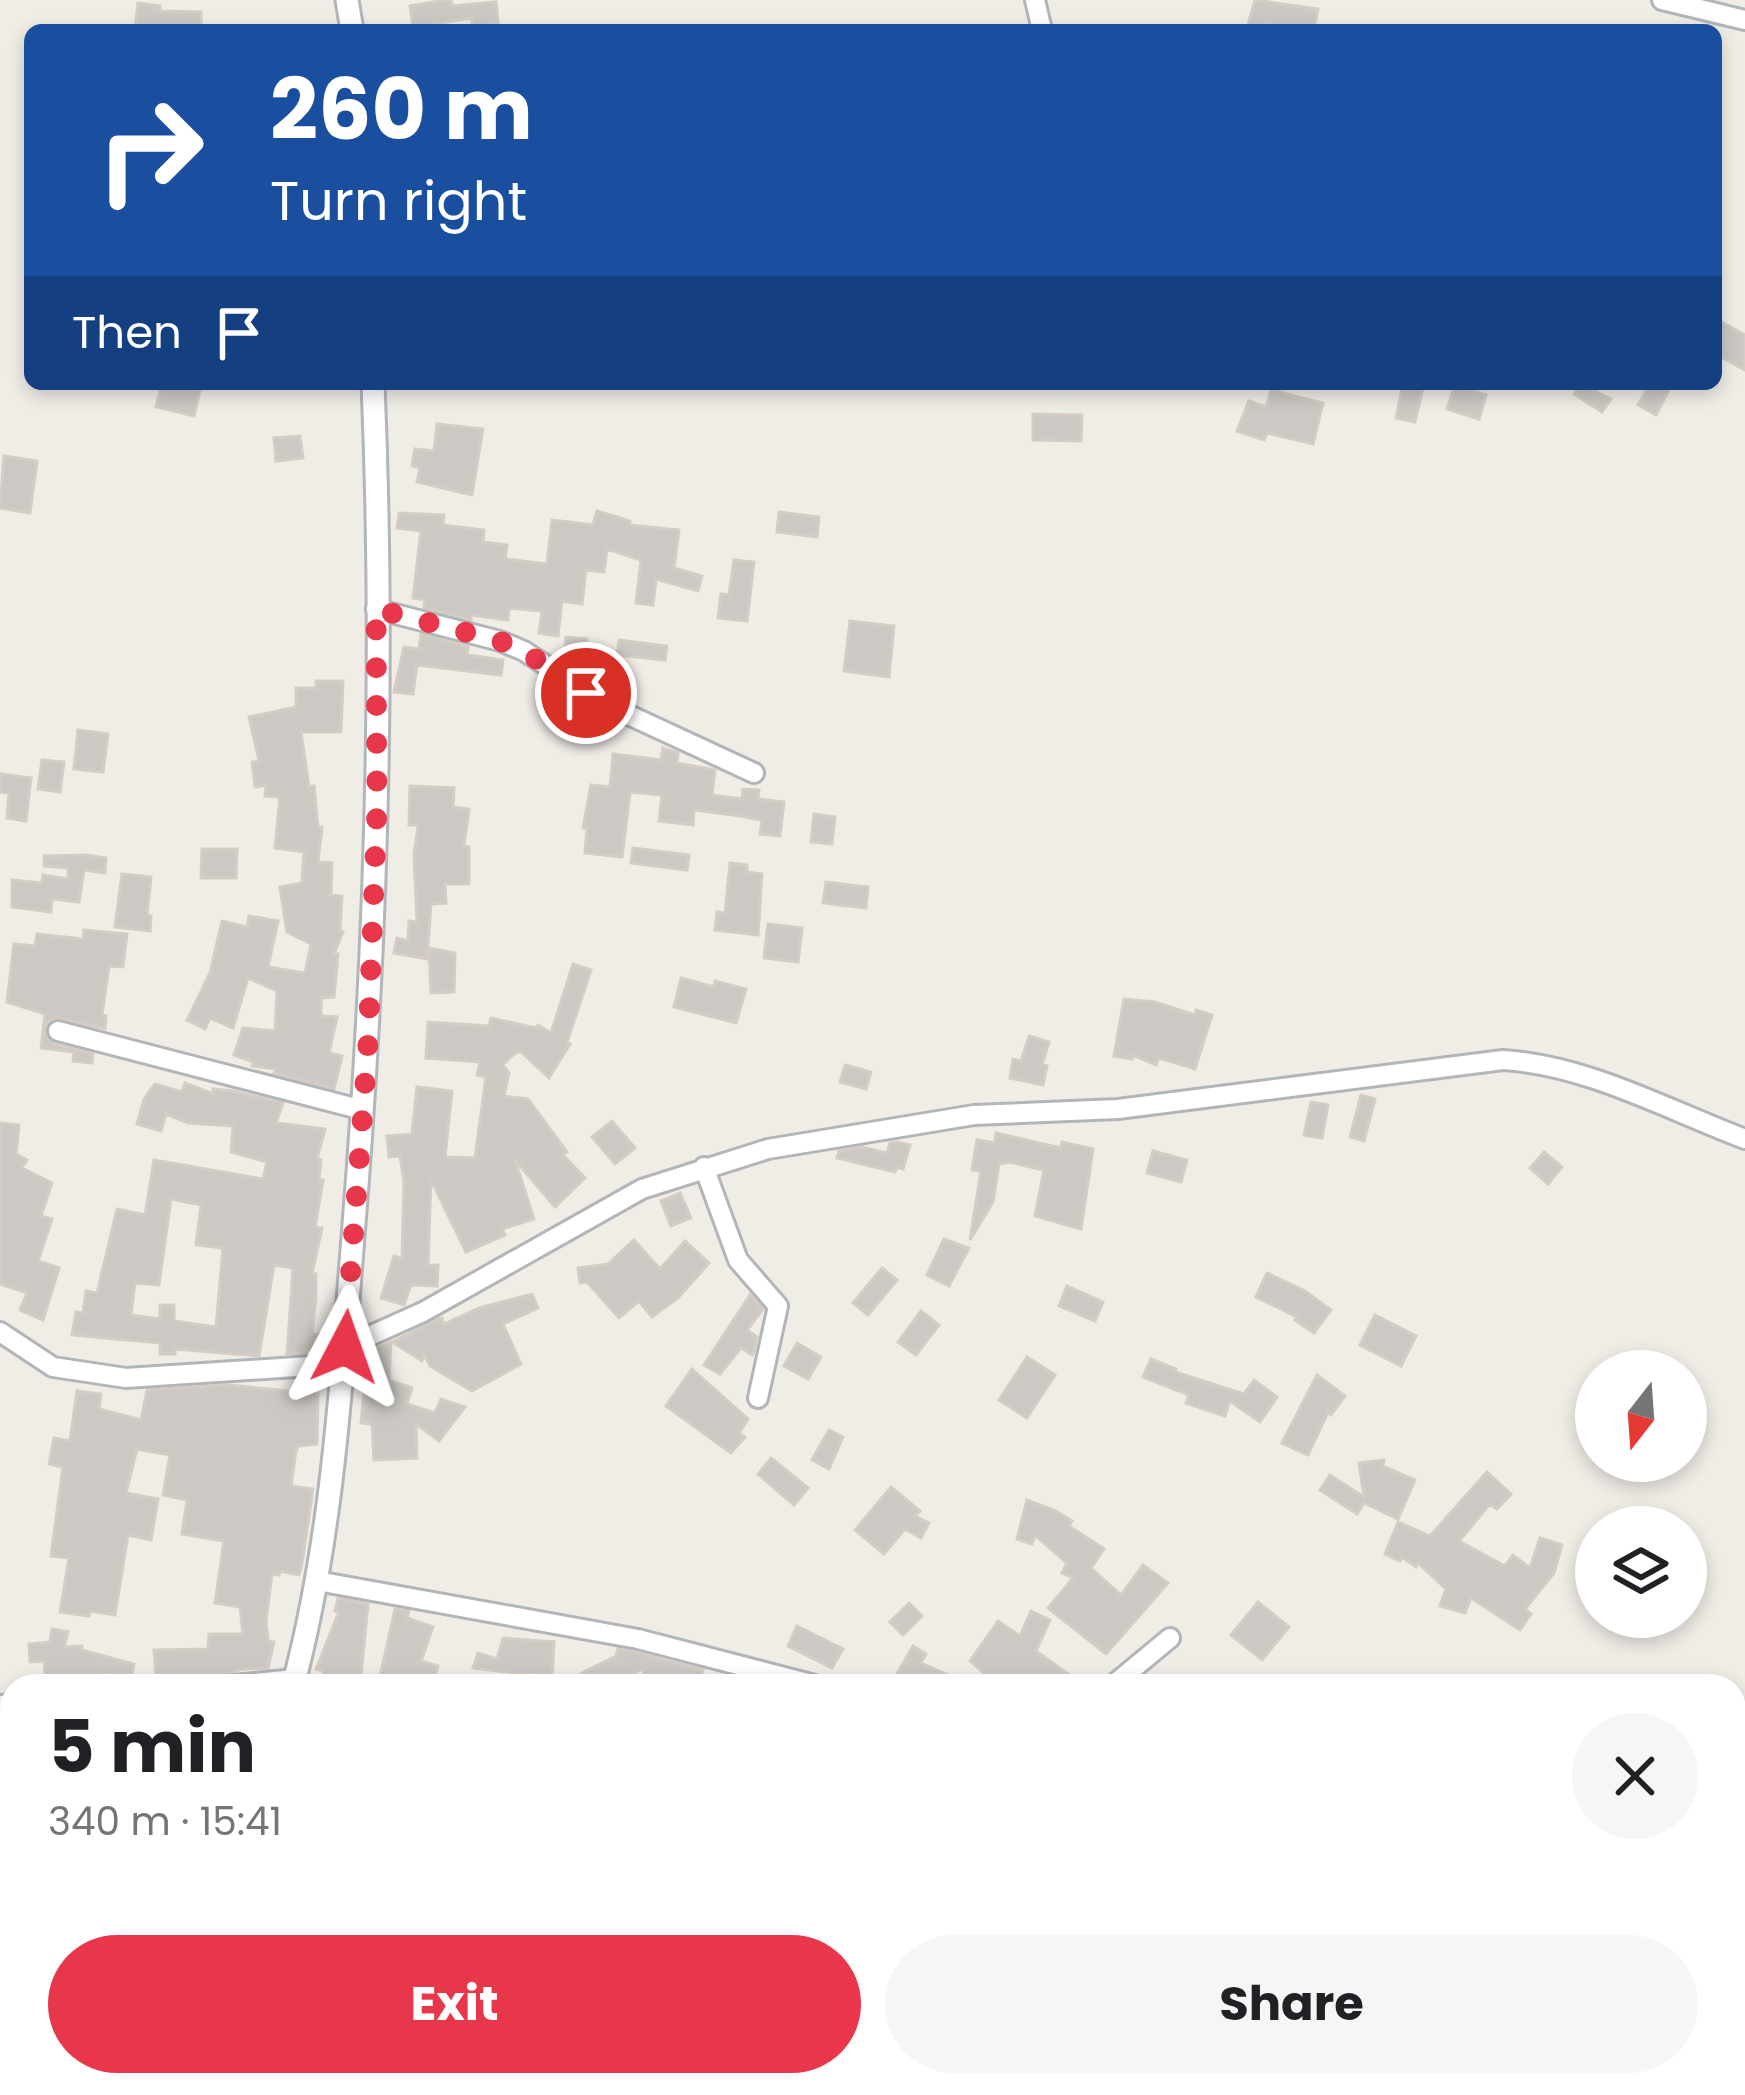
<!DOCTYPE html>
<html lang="en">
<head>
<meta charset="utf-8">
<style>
  :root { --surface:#fff; --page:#f6f6f6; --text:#202124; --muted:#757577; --accent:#e8364a }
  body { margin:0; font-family:Poppins,sans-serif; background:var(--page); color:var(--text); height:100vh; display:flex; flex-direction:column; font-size:45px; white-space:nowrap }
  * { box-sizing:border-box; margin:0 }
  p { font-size:39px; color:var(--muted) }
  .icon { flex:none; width:66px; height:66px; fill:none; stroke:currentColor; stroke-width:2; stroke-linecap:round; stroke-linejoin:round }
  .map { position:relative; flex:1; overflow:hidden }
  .panel { position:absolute; left:0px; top:1674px; width:1746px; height:423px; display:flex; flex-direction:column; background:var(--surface); border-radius:36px 36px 0 0; box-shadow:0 6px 18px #0003 }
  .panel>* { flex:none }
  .hud { position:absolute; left:24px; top:24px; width:1698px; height:366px; border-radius:18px; box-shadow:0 6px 18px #0003; background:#1a4fa0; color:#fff; overflow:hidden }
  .needle { width:78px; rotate:197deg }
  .buttons { position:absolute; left:1575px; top:1350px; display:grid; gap:24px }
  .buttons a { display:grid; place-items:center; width:132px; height:132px; border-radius:50%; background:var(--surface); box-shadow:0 6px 18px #0003; font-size:60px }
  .pin { position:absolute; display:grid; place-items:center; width:102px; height:102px; color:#fff; margin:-51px; border:6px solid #fff; border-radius:50%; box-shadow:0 3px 12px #0007 }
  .me { position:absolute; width:132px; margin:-66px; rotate:4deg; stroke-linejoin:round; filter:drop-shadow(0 0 9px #0008) }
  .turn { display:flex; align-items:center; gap:42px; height:252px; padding:0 48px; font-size:54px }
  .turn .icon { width:156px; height:156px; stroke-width:2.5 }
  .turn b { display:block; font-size:84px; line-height:102px }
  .then { display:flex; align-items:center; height:114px; padding:0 48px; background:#0003; gap:24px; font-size:45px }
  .round { display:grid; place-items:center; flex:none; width:126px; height:126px; border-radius:63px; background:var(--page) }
  .overview { display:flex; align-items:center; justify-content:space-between; height:204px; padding:0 48px }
  h1 { font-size:72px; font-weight:700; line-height:90px }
  .action { display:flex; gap:24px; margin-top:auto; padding:24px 48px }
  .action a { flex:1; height:138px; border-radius:72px; background:var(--accent); color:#fff; font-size:48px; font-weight:700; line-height:138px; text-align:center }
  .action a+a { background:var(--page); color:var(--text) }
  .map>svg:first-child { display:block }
  .building { fill:#ccc8c4; stroke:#d5cdc5; stroke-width:3; fill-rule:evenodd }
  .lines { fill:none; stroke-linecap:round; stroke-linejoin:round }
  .minor-casing { stroke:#b2b6b9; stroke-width:24 }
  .tertiary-casing { stroke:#b2b6b9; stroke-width:27 }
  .minor { stroke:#fff; stroke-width:18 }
  .tertiary { stroke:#fff; stroke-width:21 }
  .route { stroke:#e8364a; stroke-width:21; stroke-dasharray:0 37.8 }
</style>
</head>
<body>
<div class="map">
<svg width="1745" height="2095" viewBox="0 0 1745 2095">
  <rect width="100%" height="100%" fill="#f0ede7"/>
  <path class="building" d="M444,0H451L452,6L496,2L498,23L472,26V18L413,27L410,6Z
    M1255,0L1318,9L1314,30L1267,23L1265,30L1248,25Z
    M138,3L160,6V11L201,12V30H135Z
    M1716,319L1745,335V370L1716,354Z
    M162,384L200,390L194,416L156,407Z
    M1403,384L1423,388L1415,422L1396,418Z
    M1581,384L1611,399L1602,412L1574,394Z
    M1650,384H1672L1656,415L1638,405Z
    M1455,385L1486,395L1479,419L1447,409Z
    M1271,390L1323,403L1313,444L1267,433L1264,440L1237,431L1249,401L1266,407Z
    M1033,414L1082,415L1081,441L1033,440Z
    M437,424L483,429L472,495L417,482L420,468L412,466L415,449L434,451Z
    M300,436L303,458L276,461L274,438Z
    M4,456L37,461L30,513L0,508Z
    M597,511L630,521L629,525L679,530L674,568L702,576L698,591L656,579L653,605L636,603L641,560L607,549L604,572L586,570L582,604L562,601L558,636L539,633L542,611L509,608L508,620L471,615V620L424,608L425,600L413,598L421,531L397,528L399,513L444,515L443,525L484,530L483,542L507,545L505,559L547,564L552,520L593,525Z
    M779,512L819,517L817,537L777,532Z
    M734,560L754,562L747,621L718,618L721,594L729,595Z
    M850,621L894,626L889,677L844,671Z
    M421,634L468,647L467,655L503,660L501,675L417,665L413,694L394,692L404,647L419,649Z
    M566,637L587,639L584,662L564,660Z
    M619,640L667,646L665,660L617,655Z
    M316,681H343L341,732H301L309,787L314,786L318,827H322L318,862L332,863L331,895L342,896L340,931L343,932L334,954H338L334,997L321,998V1016L337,1017L329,1053L342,1056L334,1089L274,1073L276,1069L252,1066L253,1062L234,1055L243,1028L275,1031L277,991L248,978L233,1028L210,1018L205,1029L187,1020L210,973L222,921L247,927L249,916L278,921L268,967L305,973L311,944L287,932L280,887L302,883L304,852L275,848L280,797L265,796L266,785L255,787L252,762L259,761L249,717L296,707V688H316Z
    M78,730L108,734L103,772L74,769Z
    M663,748L678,753L677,763L715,770L712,795L742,799L743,789L759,790L758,799L784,802L780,836L760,834L762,820L740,816L694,810L693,825L659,821L662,795L630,792L622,857L585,853L587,828H583L591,785L610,787L613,754L661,760Z
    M42,760L64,762L60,792L38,789Z
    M1,774L31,778L26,821L7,818L9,793L0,792Z
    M410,786L454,788L453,807L469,809L464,846L469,847V884H445L446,903L431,904L427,959L394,953L397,938L408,941L409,921L417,922L414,856L418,825H409Z
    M814,814L835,817L832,844L811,842Z
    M633,848L689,855L687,870L631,863Z
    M202,849H237L236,878H201Z
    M87,855L106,858L105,873L84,870L79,902L52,899L51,912L12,907V880L42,883L43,875L68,879V868L44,866V856Z
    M730,863L747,865V872L762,874L758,935L715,930L717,912L725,913Z
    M122,874L151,877L147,915L151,916L150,931L115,927Z
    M826,882L868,887L866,908L823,903Z
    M768,924L802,928L798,962L764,958Z
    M84,930L127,934L123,967L109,966L102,1015L106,1016L105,1029L56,1018L48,1022L45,1033L54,1044L93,1054L92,1063L73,1061L74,1052L41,1048L45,1014L7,1002L14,944L35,946L37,934L83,939Z
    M429,948L455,953L454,992L431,993Z
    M573,964L591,970L567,1042L570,1044L549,1078L520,1051L513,1055L503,1065L509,1073L504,1096L528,1099L567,1152L563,1155L585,1178L555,1207L515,1160L534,1219L502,1229L505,1235L466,1252L431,1180L428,1265H438L437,1286L411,1285L404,1305L381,1298L394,1256L402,1259L404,1181L400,1156L389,1157L387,1136L412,1134L417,1087L452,1091L445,1157L475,1158L486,1077L477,1075L480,1062L426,1058L428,1022L489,1026L491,1018L536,1028L538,1025L551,1033Z
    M681,978L714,987L715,981L746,989L736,1023L674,1007Z
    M1124,999L1155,1002L1195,1015L1196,1010L1212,1015L1195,1069L1159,1058L1156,1065L1133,1055L1132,1059L1114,1056Z
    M1029,1036L1049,1042L1042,1065L1047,1066L1043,1085L1010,1078L1013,1059L1021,1061Z
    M845,1065L871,1072L866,1089L840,1082Z
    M185,1083L213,1094V1089L232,1091L283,1103L276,1123L325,1129L317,1159L321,1160L319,1180H323L315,1227L322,1228L312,1274H316V1297L312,1334L329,1335L328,1350L306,1349V1353L287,1354L293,1268L274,1265L259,1356L175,1349V1354H160V1343L72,1335L76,1312L83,1313L86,1291L97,1293L117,1209L145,1215L154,1160L263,1179L267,1162L231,1152L233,1126L188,1123L166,1114L161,1131L137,1124L144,1099L155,1084L182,1092ZM171,1199L201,1205L196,1245L223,1248L216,1327L174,1321V1305H160V1319L131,1315L135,1283L159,1285Z
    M1361,1095L1375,1099L1364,1141L1350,1137Z
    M1311,1102L1328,1105L1322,1138L1304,1135Z
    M612,1121L635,1148L615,1164L592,1137Z
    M0,1123L19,1125L16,1154L27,1160L22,1168L52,1183L41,1216L52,1219L38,1261L59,1268L43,1320L20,1310L27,1293L0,1284Z
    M996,1133L1061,1148L1062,1142L1093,1149L1081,1229L1035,1216L1044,1170L1009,1162L999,1164L993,1202L970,1240L981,1171L972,1170L977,1140L995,1143Z
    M896,1142L910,1145L903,1169L897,1167L895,1172L837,1158L839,1151L862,1147L887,1153L890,1143Z
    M1153,1151L1187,1160L1181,1182L1147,1173Z
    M1544,1152L1562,1167L1548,1184L1530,1168Z
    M680,1193L691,1218L671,1226L661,1201Z
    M944,1239L969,1248L949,1286L927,1275Z
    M634,1240L660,1269L685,1241L709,1263L678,1298L652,1317L639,1301L619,1318L587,1282L580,1283L578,1268L608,1264Z
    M882,1268L897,1280L868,1315L853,1303Z
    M1267,1273L1305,1291L1331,1310L1314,1333L1295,1320L1297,1317L1256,1297Z
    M1067,1286L1103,1302L1095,1321L1059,1306Z
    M532,1294L538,1308L503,1324L521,1364L472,1391L430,1366L424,1354L422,1361L392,1342L438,1319L442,1318L444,1324L479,1308Z
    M750,1295L763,1309L747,1330L757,1337L754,1352L752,1355L741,1348L720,1374L704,1365Z
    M921,1311L939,1325L916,1355L898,1342Z
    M1375,1315L1416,1336L1401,1366L1360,1345Z
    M391,1342L389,1380L412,1388L407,1404L435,1413L441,1399L465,1407L439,1441L416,1424L417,1458L374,1460L372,1424L361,1423L364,1394L368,1382L372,1383V1350Z
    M797,1343L821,1357L808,1379L784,1366Z
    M1027,1357L1055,1375L1027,1418L999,1400Z
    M1151,1359L1176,1369L1175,1372L1244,1394L1254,1380L1277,1397L1260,1422L1230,1401L1225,1416L1186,1403L1189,1395L1143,1377Z
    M692,1369L748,1419L739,1433L745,1437L731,1453L666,1406Z
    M1317,1375L1345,1396L1331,1415L1328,1412L1308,1455L1282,1443Z
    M229,1385L318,1394L317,1444L299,1446L296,1450L291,1486L313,1489L302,1563L299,1575L280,1571L279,1575L272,1574L266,1620L268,1641L274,1642L268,1668L242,1669L215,1676L156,1678L154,1650L208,1649L209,1634H243L240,1607L215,1603L224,1541L182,1534L187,1500L163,1495L170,1455L137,1449L126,1493L158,1499L151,1540L128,1535L115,1615L90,1611L89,1616L60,1612L69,1558L51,1556L63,1467L49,1464L54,1438L70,1441L77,1391L101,1394L99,1409L141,1420L147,1390Z
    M829,1430L843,1437L829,1469L812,1460Z
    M771,1458L808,1488L794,1505L758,1474Z
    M1384,1460L1383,1466L1415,1480L1398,1519L1364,1503L1357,1514L1320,1490L1330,1475L1364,1497L1359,1463Z
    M1487,1472L1511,1494L1497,1509L1490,1504L1459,1541L1505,1566L1513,1555L1530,1568L1540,1538L1562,1545L1554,1573L1525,1609L1531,1614L1520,1630L1471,1598L1465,1613L1440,1606L1446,1589L1418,1563L1416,1567L1402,1557L1400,1561L1385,1554L1398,1522L1430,1536Z
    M891,1487L920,1511L915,1516L929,1523L921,1538L905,1529L884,1554L855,1530Z
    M1027,1500L1056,1511L1072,1521L1069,1526L1104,1549L1091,1568L1121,1595L1143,1565L1168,1583L1106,1654L1048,1608L1073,1578L1062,1573L1067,1563L1035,1535L1032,1544L1017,1539Z
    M338,1598L368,1604L360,1686H322L323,1671L316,1669L339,1612L335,1611Z
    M1258,1602L1289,1627L1262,1660L1231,1635Z
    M909,1603L922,1616L903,1635L890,1622Z
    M395,1609L409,1611L407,1618L433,1627L421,1661L438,1666L432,1686H378Z
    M1031,1611L1050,1620L1036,1651L1068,1674L1061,1686H1023L1014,1681L1009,1686H999L970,1661L998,1621L1020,1636Z
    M797,1626L843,1649L832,1668L788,1646Z
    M52,1629L68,1632L64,1647L82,1646V1650L134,1664L131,1678L97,1673L96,1684L46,1686L44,1661L30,1662L29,1644L50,1642Z
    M503,1638L554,1642L552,1677L473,1668L478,1653L497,1659Z
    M913,1646L926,1654L921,1663L948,1675L943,1686H890Z
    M618,1649L635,1652L703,1670L697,1686H640L645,1668L608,1686H588L582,1673L616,1656Z"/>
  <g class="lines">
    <g class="minor-casing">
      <path id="minor" d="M1035,0L1042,30
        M1662,0L1745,20
        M376,609L500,641L524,651L605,704L754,773
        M58,1031L363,1110
        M704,1167L738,1260L778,1306L758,1398
        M0,1332L53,1367L126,1378L342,1364
        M345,1347L423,1312L642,1189L768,1149L974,1115L1118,1109L1503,1060C1587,1065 1668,1110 1745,1139
        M317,1581L638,1639L819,1686
        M224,1686L295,1679
        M1112,1686L1170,1638
        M0,1705L12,1704
        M1430,2085L1435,2095
        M1538,2095L1547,2085"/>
    </g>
    <g class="tertiary-casing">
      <path id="tertiary" d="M347,0L352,30
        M293,1686C332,1540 341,1387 353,1237C376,953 385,668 373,384
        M195,2095L197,2085"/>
    </g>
    <use href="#minor" class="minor"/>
    <use href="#tertiary" class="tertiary"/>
  </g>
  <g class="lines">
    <path class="route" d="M345,1347L368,1043L377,808L376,609L500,641L524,651L586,693"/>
  </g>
</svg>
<div class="buttons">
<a><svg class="needle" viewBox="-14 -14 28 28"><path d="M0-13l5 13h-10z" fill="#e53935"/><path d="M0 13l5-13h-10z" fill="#757577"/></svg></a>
<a><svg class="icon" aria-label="layers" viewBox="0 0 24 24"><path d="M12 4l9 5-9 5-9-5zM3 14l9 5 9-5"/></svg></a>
</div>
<div class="pin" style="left:586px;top:693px;background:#d93025"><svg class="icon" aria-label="arrive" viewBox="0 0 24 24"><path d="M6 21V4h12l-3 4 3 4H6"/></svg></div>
<svg class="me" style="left:345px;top:1347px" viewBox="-20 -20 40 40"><path d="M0-17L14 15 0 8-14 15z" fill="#e8364a" stroke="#fff" stroke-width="4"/></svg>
<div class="hud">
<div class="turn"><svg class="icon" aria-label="right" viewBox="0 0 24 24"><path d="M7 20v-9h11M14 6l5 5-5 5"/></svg><div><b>260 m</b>Turn right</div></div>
<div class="then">Then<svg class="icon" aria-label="arrive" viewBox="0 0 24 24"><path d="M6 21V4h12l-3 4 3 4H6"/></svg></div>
</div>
<section class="panel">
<div class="overview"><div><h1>5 min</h1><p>340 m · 15:41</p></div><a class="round"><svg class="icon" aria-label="close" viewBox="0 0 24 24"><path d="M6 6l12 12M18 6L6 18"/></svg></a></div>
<div class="action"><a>Exit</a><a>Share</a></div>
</section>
</div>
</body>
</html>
